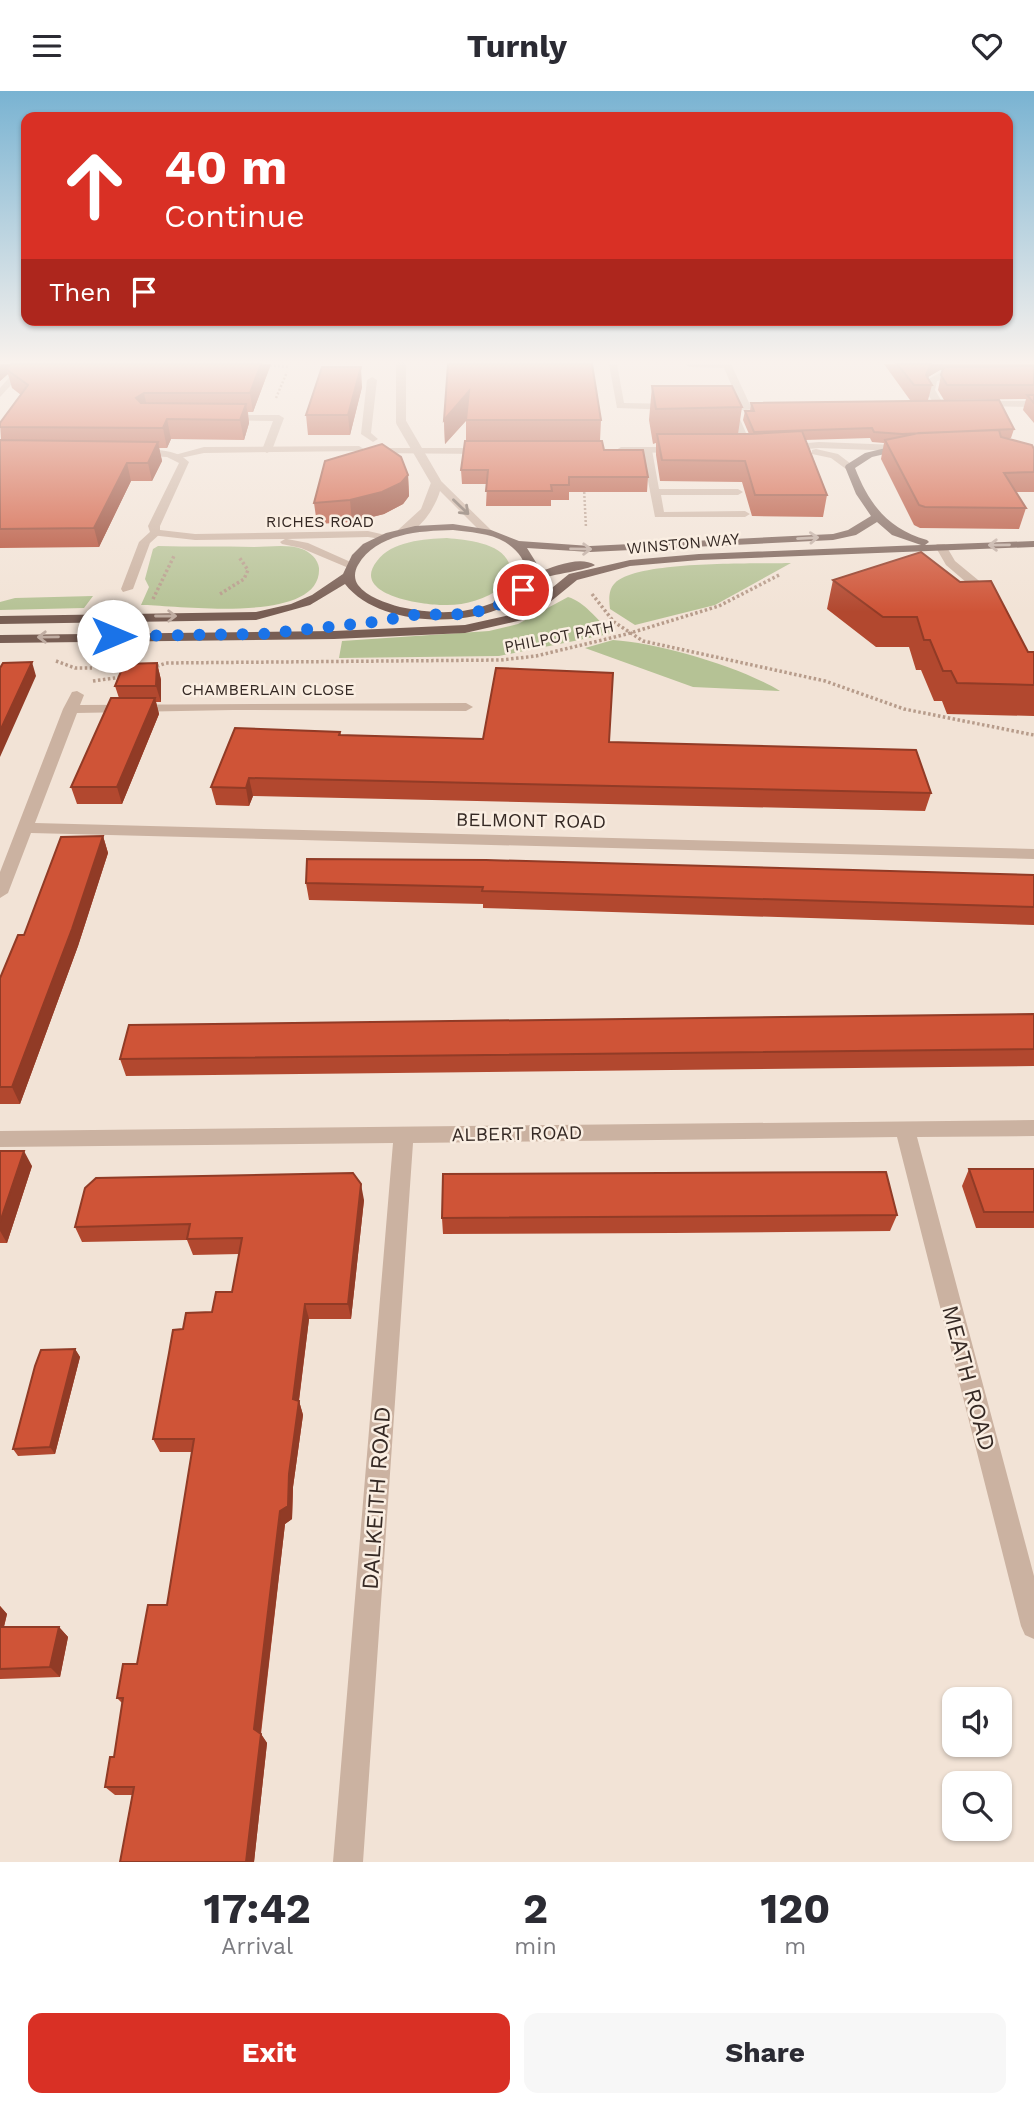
<!DOCTYPE html>
<html lang="en">
<head>
<meta charset="utf-8">
<style>
  :root { --surface:#fff; --page:#f7f7f7; --text:#2b2b33; --muted:#7c7c81; --accent:#d93025 }
  body { margin:0; font-family:"Work Sans",sans-serif; background:var(--page); color:var(--text); height:100vh; display:flex; flex-direction:column; font-size:26px; white-space:nowrap }
  * { box-sizing:border-box; margin:0 }
  p { font-size:23px; color:var(--muted) }
  .icon { flex:none; width:38px; height:38px; fill:none; stroke:currentColor; stroke-width:2; stroke-linecap:round; stroke-linejoin:round }
  .map { position:relative; height:1771px; overflow:hidden }
  .details { display:flex; flex-direction:column; background:var(--surface); flex:1 }
  .details>* { flex:none }
  .top-card { position:absolute; left:21px; top:21px; width:992px; height:214px; border-radius:14px; box-shadow:0 2px 5px #0004; background:#d93025; color:#fff; overflow:hidden }
  .buttons { position:absolute; left:942px; top:1596px; display:grid; gap:14px }
  .buttons a { display:grid; place-items:center; width:70px; height:70px; border-radius:14px; background:var(--surface); box-shadow:0 2px 5px #0004; font-size:35px }
  .pin { position:absolute; display:grid; place-items:center; width:60px; height:60px; color:#fff; margin:-30px; border:4px solid #fff; border-radius:50%; box-shadow:0 2px 7px #0007 }
  .me { position:absolute; width:77px; margin:-38px; rotate:90deg; stroke-linejoin:round; filter:drop-shadow(0 0 5px #0008) }
  .turn { display:flex; align-items:center; gap:24px; height:147px; padding:0 28px; font-size:32px }
  .turn .icon { width:91px; height:91px; stroke-width:2.5 }
  .turn b { display:block; font-size:49px; line-height:60px }
  .then { display:flex; align-items:center; height:66px; padding:0 28px; background:#0003; gap:14px; font-size:26px }
  .eta { display:flex; justify-content:space-evenly; align-items:center; height:119px; text-align:center }
  .eta b { font-size:42px; font-weight:700; line-height:49px }
  .cta { display:flex; gap:14px; margin-top:auto; padding:14px 28px }
  .cta a { flex:1; height:80px; border-radius:14px; background:var(--accent); color:#fff; font-size:28px; font-weight:700; line-height:80px; text-align:center }
  .cta a+a { background:var(--page); color:var(--text) }
  header { display:flex; justify-content:space-between; align-items:center; height:91px; padding:0 28px; background:var(--surface); font-size:32px; font-weight:700 }
  .map>svg:first-child { display:block }
  .green { fill:#b5c295 }
  .lines { fill:none; stroke-linecap:round; stroke-linejoin:round }
  .path-far1 { stroke:#b79c8b; stroke-width:2.5; stroke-dasharray:2 2; stroke-linecap:butt }
  .path { stroke:#b79c8b; stroke-width:3.5; stroke-dasharray:2.5 2.5; stroke-linecap:butt }
  .service { fill:#cbb2a1; fill-rule:evenodd }
  .pedestrian { fill:#cbb2a1; fill-rule:evenodd }
  .minor { fill:#cbb2a1; fill-rule:evenodd }
  .tertiary { fill:#cbb2a1; fill-rule:evenodd }
  .primary { fill:#785e54; fill-rule:evenodd }
  .tertiary-bridge { stroke:#cbb2a1; stroke-width:10 }
  .wall { fill:#b2482f }
  .shaded-wall { fill:#913b26 }
  .building { fill:#cf5437; stroke:#913b26; stroke-width:2 }
  .oneway { stroke:#78675c }
  .oneway2 { stroke:#c0ada2 }
  .route { stroke:#1a73e8; stroke-width:12; stroke-dasharray:0 21.6 }
  .labels { text-anchor:middle; stroke-width:5; stroke-linejoin:round; paint-order:stroke }
  .far-street-label { font-size:16px; fill:#352924; stroke:#faeee2 }
  .street-label { font-size:19px; fill:#352924; stroke:#faeee2 }
  .near-street-label { font-size:23px; fill:#352924; stroke:#faeee2 }
</style>
</head>
<body>
<header><svg class="icon" aria-label="menu" viewBox="0 0 24 24"><path d="M4 6h16M4 12h16M4 18h16"/></svg>Turnly<svg class="icon" aria-label="heart" viewBox="0 0 24 24"><path d="M12 20l-8-8c-3-5 5-10 8-4 3-6 11-1 8 4z"/></svg></header>
<div class="map">
<svg width="1034" height="1771" viewBox="0 0 1034 1771">
  <rect width="100%" height="100%" fill="#f2e3d6"/>
  <path class="green" d="M447,447C466,449 500,451 509,472C513,481 509,490 502,496C486,508 466,514 447,514C427,515 349,505 377,470C392,450 424,448 447,447Z
    M158,455C190,456 222,455 254,456C269,456 288,453 302,458C310,461 318,468 319,477C322,535 175,514 141,514L149,496L145,488L153,458Z
    M791,472L715,514L635,534L610,518C609,509 608,499 615,492C638,469 756,473 791,472Z
    M93,505L84,517L0,519V511L15,507Z
    M568,506C585,511 596,528 610,540L609,543L499,565L339,567L342,550L489,540L518,533Z
    M613,549C659,552 741,576 780,600L693,596L585,557Z"/>
  <g class="lines">
    <path class="path-far1" d="M254,273L288,276
      M276,307L287,281
      M584,397L586,437"/>
    <path class="path" d="M220,503L244,488L248,479L239,466
      M592,503L614,531L643,550L825,590L904,618L1034,644
      M153,508L175,463
      M56,570L75,577H92
      M152,577L166,572L501,569L536,565L627,543L719,515L779,484
      M93,590L122,586"/>
    <path class="service" d="M609,273H617L624,312L675,313L680,316L675,319L617,317Z
      M685,273H731L751,316L746,319L741,316L724,277L689,276Z
      M940,282L964,281L968,284L937,290L935,299L944,314L939,317L936,316L925,299L930,287Z
      M372,286L377,289L371,342L378,348L373,351L361,343L367,289Z
      M225,324H279L284,327L272,359L267,362L262,359L273,330L222,329V325Z
      M647,356L652,359L659,398H738L743,401L738,404H661L664,421L745,420L750,423L745,426H655L642,359Z
      M937,453H945L955,470L995,503V509H987L946,474L935,455Z"/>
    <path class="pedestrian" d="M365,357H485L490,360L485,363L369,362L364,359Z"/>
    <path class="minor" d="M986,310H1034V316L983,315V311Z
      M730,313L772,312L777,315L772,318L736,319L753,358L752,360L743,358L725,316Z
      M819,351L898,354L903,357L898,360L819,357L785,360L780,357L785,354Z
      M359,355L364,358L363,360L204,362L176,368L171,365L204,356Z
      M621,356H680L685,359L680,362L617,361L616,359Z
      M816,358L838,363L855,376L846,378L831,367L812,363V359Z
      M151,440L161,442L150,452L133,498L123,501L121,498L139,451Z
      M77,600L84,604L80,614L466,612L473,616L466,620L233,619L77,622L35,732L1034,758V768L31,742L8,802L0,807V781L63,618L72,601Z
      M1034,1029V1045L917,1046L1034,1485V1548L1025,1544L1021,1535L897,1046L413,1052L363,1771H333L393,1052L0,1056V1040Z"/>
    <path class="tertiary" d="M21,273H30L0,306V297Z
      M137,359C156,359 175,357 189,371L160,435V439L195,443L368,440L394,446L388,449L368,446L287,448L308,452L355,473L357,475L351,478L301,457L282,453L280,451L285,448L195,449L151,444L148,435L179,372L167,366L133,364L132,362Z
      M432,389H440L491,439V443H483L440,400C435,417 418,445 398,443V439L421,418Z"/>
    <path class="primary" d="M898,354L910,357L872,366L855,377C869,413 888,438 927,449L929,451L925,454L1034,450V456L699,469L630,475L577,489L539,520L522,529L465,542L334,548L0,552V544L334,540L465,534L514,523L531,514L569,483L630,469L699,463L921,454L892,444L877,431L856,444L833,449L590,461L527,457L537,473L538,481C554,476 580,464 595,474C588,479 552,483 538,489C529,493 519,509 506,515C461,537 377,534 345,493L310,514L256,529L0,533V525L256,521L291,513L312,504L343,483L352,464L363,453L386,442L415,435L453,433L491,439L519,450L590,455L833,443L848,439L871,425L856,403L845,376L846,374L865,362ZM453,439C469,441 490,442 505,451C544,477 520,504 484,515C457,524 427,522 400,516C386,512 367,506 358,494C354,488 354,481 358,474C377,442 419,440 453,439Z"/>
    <path class="tertiary-bridge" d="M401,275V331L436,391"/>
  </g>
  <path class="wall" d="M0,273H271L253,321H248L249,332L244,349L171,348L167,357H159L162,370L152,390H131L99,456L0,457V349H1L0,332L21,304L12,297L8,283L0,290Z
    M884,273H1034V332L1023,319L1026,308L944,309L938,299L942,279H940L928,286L932,294L928,309H910Z
    M652,295L742,316L738,343H749L743,329L745,320H750L751,312L1014,338L1011,347L1006,348L1034,358V401H1016L1026,417L1019,438L920,437L914,434L881,368L884,352L872,351L870,347L805,349L827,404L823,426L752,425L742,391L660,390L656,364V352L653,353L649,329Z
    M362,296L350,344H308L306,324Z
    M444,329H601L600,350L604,359L648,386L647,401H569V409H551V415H486L487,393H462L461,379L466,350V330L445,353Z
    M408,384L409,405L403,413L384,423L352,431L317,433L314,412Z
    M833,489L1028,561H1034V625L947,623L942,610H934L921,579H916L909,556H876L827,518Z
    M157,572L161,589V611H156L159,623L122,713H77L71,696L119,607L115,595Z
    M340,641L341,644L609,651L931,702L925,720L253,705L249,715L216,714L211,696Z
    M103,745L108,762L78,855L20,1013H0V887L24,844Z
    M1034,784V834L483,817V813L309,809L306,792Z
    M1034,923V975L126,985L120,968Z
    M0,1060L32,1075L7,1152H0Z
    M969,1078H1034V1137H976L962,1095Z
    M364,1109L351,1228H309L299,1310L303,1324L293,1396L292,1428L285,1433L261,1643L267,1652L254,1771H120L132,1704H115L105,1696L114,1666L122,1612L117,1607L137,1573L167,1514L192,1361H160L153,1348L183,1238L212,1221L232,1201L239,1163L193,1164L187,1149L82,1151L75,1136Z
    M897,1124L890,1140L673,1142L443,1143L442,1127Z
    M75,1258L80,1266L55,1363L18,1365L13,1358Z
    M0,1515L7,1523L4,1536H59L68,1546L60,1586L0,1588Z"/>
  <path class="shaded-wall" d="M0,273H18L6,278L8,283L0,290Z
    M261,273H271L253,321L250,302Z
    M931,273H942L940,279L928,286L926,284Z
    M361,276L362,296L350,344L348,324Z
    M469,300L470,325L445,353L444,329Z
    M144,302L148,321L136,307Z
    M246,313L249,332L244,349L240,329Z
    M167,328L171,348L167,357L163,337Z
    M158,351L162,370L152,390L148,372Z
    M127,372L131,390L99,456L94,437Z
    M408,384L409,405L403,413L384,423L352,431L350,409Z
    M32,571L36,585L0,666V640Z
    M157,572L161,589V611L156,595Z
    M155,607L159,623L122,713L117,696Z
    M249,687L253,705L249,715L246,697Z
    M103,745L108,762L78,855L20,1013L12,996Z
    M24,1060L32,1075L7,1152L0,1140V1131Z
    M361,1093L364,1109L351,1228L348,1213Z
    M305,1213L309,1228L298,1316L299,1310L303,1324L293,1396L292,1428L285,1433L260,1647L254,1638Z
    M75,1258L80,1266L55,1363L50,1356Z
    M0,1515L7,1523L1,1547L0,1545Z
    M59,1536L68,1546L60,1586L50,1576Z
    M261,1643L267,1652L254,1771H246Z"/>
  <path class="building" d="M11,273H261L250,302H144L136,307L141,312L246,313L240,329L167,328L163,337L0,336V332L28,294L6,278Z
    M448,273H592L601,329H466L469,300L444,329Z
    M897,273H931L926,284L932,294H914Z
    M1034,275V294H947L941,284L943,278L946,276Z
    M322,276H361L348,324H306Z
    M652,295H732L742,316L656,318Z
    M1027,304H1034V312Z
    M999,309L1014,338L902,343L874,341L872,337L754,341L745,320H754L751,312Z
    M999,339L1001,346L1032,354L1034,358V381L1004,382L1026,417L925,416L919,414L885,349L919,342Z
    M802,340L827,404H755L745,370L662,369L657,343H751Z
    M0,349L158,351L148,372H127L94,437L0,438Z
    M465,350H602L604,359H643L648,386H569V394H551L552,400H486L488,379H461Z
    M382,353L401,366L408,384L401,392L382,401L350,409L314,412L325,370Z
    M921,461L960,491L991,490L1028,561H1034V594L957,592L951,580H943L930,549H924L917,526H883L833,489Z
    M32,571L0,640V577L3,572Z
    M157,572L156,595H115L124,573Z
    M496,577L613,582L609,651L916,659L931,702L249,687L246,697L211,696L235,637L340,641L339,644L483,648Z
    M111,607H155L117,696H71Z
    M103,745L72,838L12,996H0V887L18,844H24L61,746Z
    M307,768L486,769L1034,784V816L482,800L483,796L306,792Z
    M1034,923V958L120,968L129,934Z
    M0,1060H24L0,1131Z
    M969,1078H1034V1121H984Z
    M886,1081L897,1124L442,1127L443,1083Z
    M353,1082L361,1093L348,1213H305L293,1308L299,1310L289,1383L288,1415L280,1420L254,1638L261,1643L246,1771H120L134,1696H105L110,1666H114L123,1607H117L123,1573H137L148,1514H167L194,1348H153L169,1262L173,1239L183,1238L186,1222L212,1221L216,1201H232L242,1147L187,1148L190,1133L75,1136L85,1097L96,1087Z
    M75,1258L50,1356L13,1358L35,1275L41,1259Z
    M0,1536H59L50,1576L0,1578Z"/>
  <defs><path id="oneway-shaft" d="M-6 0H5M1.5-3L5.5 0L1.5 3" fill="none" stroke-width="1.6" stroke-linecap="round" stroke-linejoin="round" transform="scale(1.75)"/></defs>
  <use class="oneway" href="#oneway-shaft" transform="translate(461 416) rotate(44)"/>
  <g class="oneway2">
    <use href="#oneway-shaft" transform="translate(808 447) rotate(-3)"/>
    <use href="#oneway-shaft" transform="translate(999 454) rotate(179)"/>
    <use href="#oneway-shaft" transform="translate(581 458) rotate(1)"/>
    <use href="#oneway-shaft" transform="translate(166 525)"/>
    <use href="#oneway-shaft" transform="translate(48 546) rotate(179)"/>
  </g>
  <linearGradient id="sky" x2="0" y2="1"><stop stop-color="#79b3d2"/><stop offset="0.52" stop-color="#f9f2ed"/><stop offset="1" stop-color="#f9f2ed" stop-opacity="0"/></linearGradient>
  <rect width="1034" height="521" fill="url(#sky)"/>
  <g class="lines">
    <path class="route" d="M113,545L263,543L374,531L414,524L465,523L489,518L509,509L523,499"/>
  </g>
  <g class="labels">
    <g class="far-street-label">
      <text x="320" y="436">RICHES ROAD</text>
      <text transform="translate(683 452) rotate(-5)" y="6">WINSTON WAY</text>
      <text transform="translate(559 545) rotate(-11)" y="6">PHILPOT PATH</text>
      <text x="268" y="604">CHAMBERLAIN CLOSE</text>
    </g>
    <g class="street-label">
      <text transform="translate(531 729) rotate(1)" y="7">BELMONT ROAD</text>
      <text transform="translate(517 1042) rotate(-1)" y="7">ALBERT ROAD</text>
    </g>
    <g class="near-street-label">
      <text transform="translate(969 1287) rotate(75)" y="8">MEATH ROAD</text>
      <text transform="translate(376 1407) rotate(-86)" y="8">DALKEITH ROAD</text>
    </g>
  </g>
</svg>
<div class="buttons">
<a><svg class="icon" aria-label="sound" viewBox="0 0 24 24"><path d="M4 9h4l5-4v14l-5-4H4zM17 9q2 3 0 6"/></svg></a>
<a><svg class="icon" aria-label="search" viewBox="0 0 24 24"><circle cx="10" cy="10" r="6"/><path d="M15 15l6 6"/></svg></a>
</div>
<div class="pin" style="left:523px;top:499px;background:#d93025"><svg class="icon" aria-label="arrive" viewBox="0 0 24 24"><path d="M6 21V4h12l-3 4 3 4H6"/></svg></div>
<svg class="me" style="left:113px;top:545px" viewBox="-20 -20 40 40"><circle r="19" fill="#fff"/><path d="M0-13L10 11 0 6-10 11z" fill="#1a73e8"/></svg>
<div class="top-card">
<div class="turn"><svg class="icon" aria-label="ahead" viewBox="0 0 24 24"><path d="M12 20V5M6 11l6-6 6 6"/></svg><div><b>40 m</b>Continue</div></div>
<div class="then">Then<svg class="icon" aria-label="arrive" viewBox="0 0 24 24"><path d="M6 21V4h12l-3 4 3 4H6"/></svg></div>
</div>
</div>
<section class="details">
<div class="eta">
<div><b>17:42</b><p>Arrival</p></div>
<div><b>2</b><p>min</p></div>
<div><b>120</b><p>m</p></div>
</div>
<div class="cta"><a>Exit</a><a>Share</a></div>
</section>
</body>
</html>
